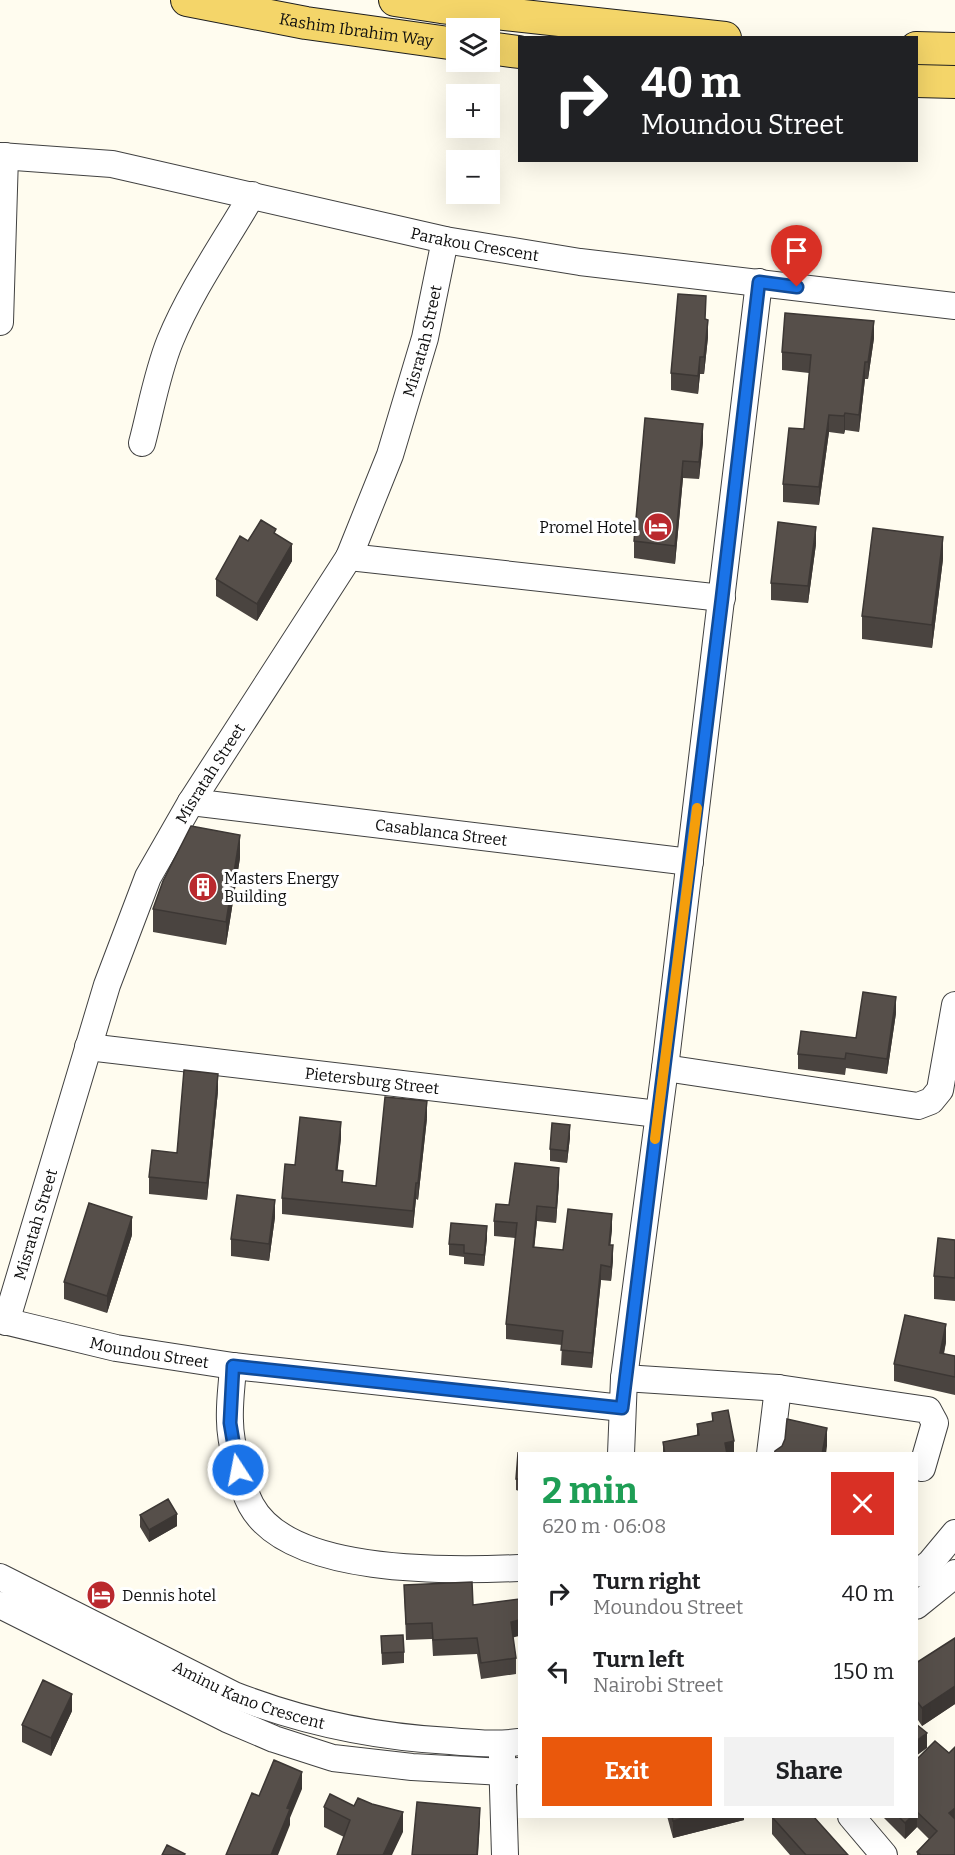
<!DOCTYPE html>
<html lang="en">
<head>
<meta charset="utf-8">
<style>
  :root { --surface:#fff; --page:#f2f2f2; --text:#202124; --muted:#757577; --accent:#ea580c }
  body { margin:0; font-family:Bitter,serif; background:var(--page); color:var(--text); height:100vh; display:flex; flex-direction:column; font-size:22px; white-space:nowrap }
  * { box-sizing:border-box; margin:0 }
  p { font-size:20px; color:var(--muted) }
  .icon { flex:none; width:33px; height:33px; fill:none; stroke:currentColor; stroke-width:2; stroke-linecap:round; stroke-linejoin:round }
  .map { position:relative; flex:1; overflow:hidden }
  .details { position:absolute; left:518px; top:1452px; width:400px; height:366px; display:flex; flex-direction:column; background:var(--surface); border-radius:0px; box-shadow:0 6px 24px #0002 }
  .details>* { flex:none }
  .top-card { position:absolute; left:518px; top:36px; width:400px; height:126px; border-radius:0px; box-shadow:0 6px 24px #0002; background:#202124; color:#fff; overflow:hidden }
  .buttons { position:absolute; left:446px; top:18px; display:grid; gap:12px }
  .buttons a { display:grid; place-items:center; width:54px; height:54px; border-radius:0px; background:var(--surface); box-shadow:0 6px 24px #0002; font-size:30px }
  .pin { position:absolute; display:grid; place-items:center; width:51px; height:51px; color:#fff; margin:-62px -26px; border-radius:50% 50% 50% 0; rotate:-45deg; box-shadow:0 0 6px #0007 }
  .pin .icon { rotate:45deg }
  .me { position:absolute; width:66px; margin:-33px; rotate:349deg; stroke-linejoin:round; filter:drop-shadow(0 0 4px #0008) }
  .turn { display:flex; align-items:center; gap:21px; height:126px; padding:0 24px; font-size:27px }
  .turn .icon { width:78px; height:78px; stroke-width:2.5 }
  .turn b { display:block; font-size:42px; line-height:51px }
  .round { display:grid; place-items:center; flex:none; width:63px; height:63px; border-radius:0px; background:var(--page) }
  .summary { display:flex; align-items:center; justify-content:space-between; height:102px; padding:0 24px }
  h1 { font-size:36px; font-weight:700; line-height:45px; color:#1e9e55 }
  .primary-button { display:flex; gap:12px; margin-top:auto; padding:12px 24px }
  .primary-button a { flex:1; height:69px; border-radius:0px; background:var(--accent); color:#fff; font-size:24px; font-weight:700; line-height:69px; text-align:center }
  .primary-button a+a { background:var(--page); color:var(--text) }
  ul { padding:0; list-style:none }
  li { display:flex; align-items:center; gap:18px; height:78px; padding:0 24px }
  li div { flex:1 }
  li b { display:block; font-size:22px }
  li em { font-style:normal }
  .map>svg:first-child { display:block }
  .lines { fill:none; stroke-linecap:round; stroke-linejoin:round }
  .minor-casing { stroke:#414141; stroke-width:28 }
  .major-casing { stroke:#1f1f1f; stroke-width:34 }
  .minor { stroke:#fff; stroke-width:26 }
  .major { stroke:#f4d569; stroke-width:32 }
  .wall { fill:#4a4440 }
  .shaded-wall { fill:#3c3734 }
  .building { fill:#564f4a; stroke:#3c3734; stroke-width:1.5 }
  .route-casing { stroke:#114b97; stroke-width:15 }
  .route { stroke:#1a73e8; stroke-width:10 }
  .slow { stroke:#f59e0b; stroke-width:10 }
  .labels { text-anchor:middle; stroke-width:6; stroke-linejoin:round; paint-order:stroke }
  .street-label { font-size:16px; fill:#0e0e0e; stroke:#fff }
  .poi-label { font-size:16px; fill:#0e0e0e; stroke:#fff; text-anchor:start }
</style>
</head>
<body>
<div class="map">
<svg width="955" height="1855" viewBox="0 0 955 1855">
  <rect width="100%" height="100%" fill="#fffcef"/>
  <g class="lines">
    <g class="minor-casing">
      <g id="minor">
        <path id="s1" d="M0,156L112,164L445,240L580,262L955,306"/>
        <path d="M0,322L5,156"/>
        <path d="M142,443C151,409 157,373 170,341C191,290 224,243 252,195"/>
        <path d="M349,557L722,598"/>
        <path id="s2" d="M191,802L690,862"/>
        <path id="s3" d="M88,1047L658,1114"/>
        <path d="M665,1068L918,1106L931,1101L940,1090L955,1005"/>
        <path id="s4" d="M0,1320L116,1348L233,1366L622,1408"/>
        <path id="s5" d="M6,1322L107,985L148,877L191,802L349,557L390,455L425,338L445,240"/>
        <path d="M233,1366C232,1385 229,1403 230,1421C230,1442 241,1486 251,1505C289,1575 449,1571 519,1568"/>
        <path d="M624,1378L778,1388L928,1410L935,1423L922,1468"/>
        <path d="M621,1454L624,1378L665,1068L759,282"/>
        <path d="M770,1454L778,1388"/>
        <path d="M916,1574L930,1563L955,1533"/>
        <path id="s6" d="M0,1577L234,1695C303,1722 375,1737 450,1741C473,1743 496,1745 519,1742"/>
        <path d="M0,1605L227,1719L274,1739L333,1758L412,1767L504,1772L519,1771"/>
        <path d="M916,1606L947,1581L955,1573"/>
        <path d="M502,1756L505,1855"/>
        <path d="M851,1816L884,1855"/>
      </g>
    </g>
    <g class="major-casing">
      <g id="major">
        <path id="s7" d="M187,0L306,23L456,44"/>
        <path d="M395,0L441,7L725,38"/>
        <path d="M489,48L519,52"/>
        <path d="M916,48L955,49"/>
        <path d="M916,81L955,82"/>
      </g>
    </g>
    <use href="#minor" class="minor"/>
    <use href="#major" class="major"/>
  </g>
  <path class="wall" d="M706,320L708,337L704,374H700L698,394L671,390V373Z
    M874,338L868,379H865L859,432L845,430L844,434L829,432L819,505L783,502V484L804,429L809,373L782,370V352Z
    M645,418L703,442L699,479L683,478L675,564L634,558V541Z
    M276,534L292,561L257,621L216,596V579L248,541Z
    M816,544L808,603L771,600V583Z
    M943,559L932,648L862,639V616Z
    M240,858L226,945L153,932V909Z
    M896,1013L887,1074L846,1068L845,1075L798,1069V1054L856,1038Z
    M218,1091L207,1200L149,1194V1177L177,1153Z
    M427,1118L418,1200L416,1199L413,1228L282,1214V1198L295,1165L341,1138L337,1170L343,1182L376,1186Z
    M570,1137L567,1163L550,1161V1149Z
    M559,1183L556,1223L537,1221L534,1247L563,1250L612,1229L610,1245L613,1260L611,1281L601,1280L592,1368L561,1365L562,1345L506,1339V1324L515,1238L494,1236V1221Z
    M275,1217L269,1261L231,1256V1239Z
    M132,1235L107,1313L64,1299V1282Z
    M487,1238L484,1266L464,1264V1257L449,1255V1244Z
    M955,1240V1301L934,1299V1276Z
    M946,1342L944,1354L955,1356V1395L894,1381V1364Z
    M712,1413L734,1454H663V1442L697,1436V1424L712,1421Z
    M519,1454V1491L516,1490V1479Z
    M140,1515L177,1526L149,1542L140,1527Z
    M404,1585L473,1605L513,1637L516,1658V1674L481,1679L477,1654L433,1656L432,1639L406,1640Z
    M381,1636L404,1652V1663L382,1665Z
    M955,1638V1704L922,1726L916,1717V1663Z
    M72,1711L51,1756L22,1742V1725Z
    M916,1760L955,1855H917V1852L929,1839L917,1827L905,1839L882,1816H916Z
    M324,1807L403,1832L344,1837L324,1827Z
    M667,1816H744V1820L673,1838Z
    M772,1817L848,1855H790L772,1834Z"/>
  <path class="shaded-wall" d="M708,320V337L704,374V357Z
    M874,321V338L868,379V362Z
    M700,357V374L698,394V376Z
    M865,362V379L859,432V415Z
    M845,413V430L844,434V416Z
    M829,415V432L819,505V487Z
    M703,424V442L699,479V462Z
    M683,461V478L675,564V546Z
    M816,527V544L808,603V586Z
    M943,537V559L932,648V625Z
    M292,544V561L257,621V604Z
    M240,835V858L226,945V922Z
    M896,997V1013L887,1074V1059Z
    M218,1074V1091L207,1200V1183Z
    M427,1101V1118L418,1200V1183Z
    M341,1122V1138L336,1186V1170Z
    M570,1125V1137L567,1163V1151Z
    M559,1168V1183L556,1223V1208Z
    M416,1183V1199L413,1228V1211Z
    M275,1200V1217L269,1261V1244Z
    M537,1206V1221L533,1262V1247Z
    M612,1214V1229L609,1260V1245Z
    M132,1217V1235L107,1313V1296Z
    M487,1226V1238L484,1266V1255Z
    M613,1245V1260L611,1281V1267Z
    M601,1265V1280L592,1368V1353Z
    M946,1324V1342L940,1370V1353Z
    M827,1428V1446L826,1454H822Z
    M734,1441V1454H725V1443Z
    M177,1514V1526L149,1542V1530Z
    M519,1620V1636L511,1638V1622Z
    M955,1686V1704L922,1726V1708Z
    M72,1694V1711L51,1756V1738Z
    M927,1733V1748L916,1756V1741Z
    M302,1772V1789L290,1818V1825L278,1855H271L287,1808Z
    M480,1808V1822L478,1855H477Z
    M955,1808V1823L949,1813Z
    M917,1811V1827L905,1839V1823L912,1816H916Z
    M403,1812V1832L392,1855H383Z
    M690,1816H744V1820L673,1838V1821Z"/>
  <path class="building" d="M678,294L706,296L705,319L708,320L704,357H700L698,376L671,373Z
    M785,313L874,321L868,362H865L859,415L845,413L844,416L829,415L819,487L783,484L789,428L804,429L811,355L782,352Z
    M645,418L703,424L699,462L683,461L675,546L634,541Z
    M261,520L276,529L274,533L292,544L257,604L216,579L240,536L248,541Z
    M778,522L816,527L808,586L771,583Z
    M873,528L943,537L932,625L862,616Z
    M191,826L240,835L226,922L153,909L163,881Z
    M863,992L896,997L887,1059L846,1053L845,1059L798,1054L801,1031L856,1038Z
    M184,1070L218,1074L207,1183L149,1177L152,1150L177,1153Z
    M385,1097L427,1101L418,1183H416L413,1211L282,1198L285,1164L295,1165L300,1117L341,1122L336,1170L343,1171L342,1182L376,1186Z
    M552,1123L570,1125L567,1151L550,1149Z
    M515,1163L559,1168L556,1208L537,1206L533,1247L563,1250L568,1209L612,1214L609,1245H613L611,1267L601,1265L592,1353L561,1350L563,1331L506,1324L517,1223L494,1221L496,1204L509,1205Z
    M237,1195L275,1200L269,1244L231,1239Z
    M89,1203L132,1217L107,1296L64,1282Z
    M451,1223L487,1226L484,1255L464,1253V1245L449,1244Z
    M938,1238L955,1240V1278L934,1276Z
    M905,1315L946,1324L940,1353L955,1356V1377L894,1364Z
    M728,1410L734,1441L725,1443L727,1454H665L663,1442L699,1435L697,1424L713,1421L712,1413Z
    M787,1419L827,1428L822,1454H774L775,1451L782,1446L785,1439Z
    M518,1453L522,1454H519V1479H516Z
    M168,1499L177,1514L149,1530L140,1515Z
    M472,1582L473,1605L519,1599V1620L511,1622L516,1658L481,1663L477,1638L433,1640L432,1623L406,1624L404,1585Z
    M403,1635L404,1652L382,1653L381,1636Z
    M955,1638V1686L922,1708L916,1700V1663Z
    M43,1680L72,1694L51,1738L22,1725Z
    M916,1724L927,1733L916,1741Z
    M935,1741L949,1753L955,1747V1808L949,1813L955,1819V1855H921L917,1852L937,1831L916,1811V1760Z
    M274,1760L302,1772L287,1808L290,1809L271,1855H226L252,1793L259,1796Z
    M330,1794L354,1806L358,1798L372,1804L403,1812L383,1855H337L350,1820L324,1807Z
    M417,1802L480,1808L477,1855H412Z
    M672,1816H690L673,1821Z
    M773,1816H813L848,1855H806L772,1817Z
    M898,1816H912L905,1823Z
    M167,1845L185,1854L184,1855H162Z"/>
  <g class="lines">
    <g class="route-casing">
      <path id="route" d="M238,1470L230,1423L233,1366L622,1408L722,598L759,282L797,287"/>
    </g>
    <use href="#route" class="route"/>
    <path class="slow" d="M655,1139L697,808"/>
  </g>
  <defs>
    <g id="hotel-disc" transform="scale(1.5)"><circle r="9.5" fill="#ba292e" stroke="#fff"/><path d="M-6-4.5h1.5V1H6V5H4.5V3h-9V5H-6ZM-4 0a1.8 1.8 0 1 1 3.6 0ZM.5 0V-2.5h3Q6-2.5 6 0Z" fill="#fff"/></g>
    <g id="building-disc" transform="scale(1.5)"><circle r="9.5" fill="#ba292e" stroke="#fff"/><path d="M-4-6H4V6H1V3H-1V6H-4ZM-2.5-4.3h1.7v1.8h-1.7ZM.8-4.3h1.7v1.8H.8ZM-2.5-1h1.7V.8h-1.7ZM.8-1h1.7V.8H.8Z" fill="#fff"/></g>
  </defs>
  <g fill-rule="evenodd">
    <use href="#hotel-disc" x="658" y="527"/>
    <use href="#building-disc" x="203" y="887"/>
    <use href="#hotel-disc" x="101" y="1595"/>
  </g>
  <g class="labels">
    <g class="street-label">
      <text dy="6" stroke="none"><textPath href="#s7" startOffset="172">Kashim Ibrahim Way</textPath></text>
      <text dy="6" stroke="none"><textPath href="#s1" startOffset="484">Parakou Crescent</textPath></text>
      <text dy="6" stroke="none"><textPath href="#s5" startOffset="1074">Misratah Street</textPath></text>
      <text dy="6" stroke="none"><textPath href="#s5" startOffset="588">Misratah Street</textPath></text>
      <text dy="6" stroke="none"><textPath href="#s2" startOffset="252">Casablanca Street</textPath></text>
      <text dy="6" stroke="none"><textPath href="#s3" startOffset="286">Pietersburg Street</textPath></text>
      <text dy="6" stroke="none"><textPath href="#s5" startOffset="102">Misratah Street</textPath></text>
      <text dy="6" stroke="none"><textPath href="#s4" startOffset="153">Moundou Street</textPath></text>
      <text dy="6" stroke="none"><textPath href="#s6" startOffset="276">Aminu Kano Crescent</textPath></text>
    </g>
    <g class="poi-label">
      <text x="637" y="533" text-anchor="end">Promel Hotel</text>
      <text x="224" y="884">Masters Energy<tspan x="224" dy="18">Building</tspan></text>
      <text x="122" y="1601">Dennis hotel</text>
    </g>
  </g>
</svg>
<div class="buttons">
<a><svg class="icon" aria-label="layers" viewBox="0 0 24 24"><path d="M12 4l9 5-9 5-9-5zM3 14l9 5 9-5"/></svg></a>
<a>+</a>
<a>−</a>
</div>
<div class="pin" style="left:797px;top:287px;background:#d93025"><svg class="icon" aria-label="arrive" viewBox="0 0 24 24"><path d="M6 21V4h12l-3 4 3 4H6"/></svg></div>
<svg class="me" style="left:238px;top:1470px" viewBox="-20 -20 40 40"><circle r="17" fill="#1a73e8" stroke="#fff" stroke-width="3"/><path d="M0-11L8 9 0 5-8 9z" fill="#fff"/></svg>
<div class="top-card">
<div class="turn"><svg class="icon" aria-label="right" viewBox="0 0 24 24"><path d="M7 20v-9h11M14 6l5 5-5 5"/></svg><div><b>40 m</b>Moundou Street</div></div>
</div>
<section class="details">
<div class="summary"><div><h1>2 min</h1><p>620 m · 06:08</p></div><a class="round" style="background:#d93025;color:#fff"><svg class="icon" aria-label="close" viewBox="0 0 24 24"><path d="M6 6l12 12M18 6L6 18"/></svg></a></div>
<ul>
<li><svg class="icon" aria-label="right" viewBox="0 0 24 24"><path d="M7 20v-9h11M14 6l5 5-5 5"/></svg><div><b>Turn right</b><p>Moundou Street</p></div><em>40 m</em></li>
<li><svg class="icon" aria-label="left" viewBox="0 0 24 24"><path d="M17 20v-9H6M10 6l-5 5 5 5"/></svg><div><b>Turn left</b><p>Nairobi Street</p></div><em>150 m</em></li>
</ul>
<div class="primary-button"><a>Exit</a><a>Share</a></div>
</section>
</div>
</body>
</html>
